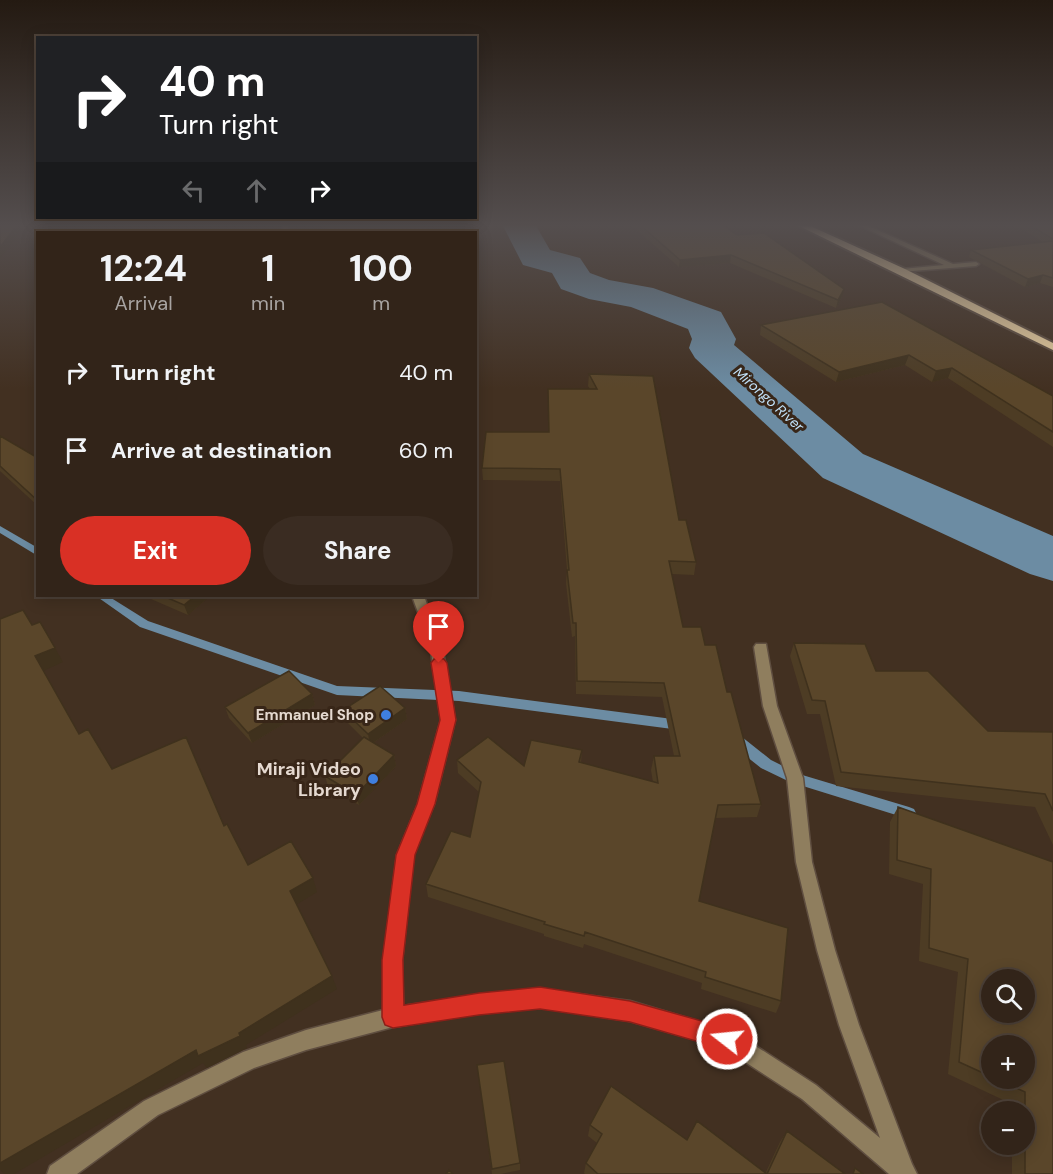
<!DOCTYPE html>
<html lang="en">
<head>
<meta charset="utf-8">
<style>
  :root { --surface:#322419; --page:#3a2c22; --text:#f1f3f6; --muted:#a8a4a2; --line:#4d4138; --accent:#d93025 }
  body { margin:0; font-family:"DM Sans",sans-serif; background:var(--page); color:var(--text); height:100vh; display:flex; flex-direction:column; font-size:22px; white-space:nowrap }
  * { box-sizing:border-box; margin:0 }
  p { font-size:20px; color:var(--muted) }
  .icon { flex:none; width:33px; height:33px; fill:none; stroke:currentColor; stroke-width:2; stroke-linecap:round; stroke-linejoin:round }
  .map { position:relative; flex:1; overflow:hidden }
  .panel { position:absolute; left:36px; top:231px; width:441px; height:366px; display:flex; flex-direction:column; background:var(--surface); border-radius:0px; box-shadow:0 3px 15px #0003,0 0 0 2px var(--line) }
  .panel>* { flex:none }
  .top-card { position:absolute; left:36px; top:36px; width:441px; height:183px; border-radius:0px; box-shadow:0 3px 15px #0003,0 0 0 2px var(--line); background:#202124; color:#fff; overflow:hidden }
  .controls { position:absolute; left:981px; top:969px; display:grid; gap:12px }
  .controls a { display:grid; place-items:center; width:54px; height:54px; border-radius:50%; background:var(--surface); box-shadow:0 3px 15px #0003,0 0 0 2px var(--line); font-size:30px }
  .pin { position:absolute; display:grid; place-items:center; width:51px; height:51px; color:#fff; margin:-62px -26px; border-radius:50% 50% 50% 0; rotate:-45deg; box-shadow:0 0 6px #0007 }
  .pin .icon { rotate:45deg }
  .me { position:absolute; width:66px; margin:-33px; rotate:286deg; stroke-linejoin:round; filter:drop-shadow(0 0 4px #0008) }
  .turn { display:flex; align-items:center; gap:21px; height:126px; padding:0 24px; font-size:27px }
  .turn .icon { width:78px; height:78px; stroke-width:2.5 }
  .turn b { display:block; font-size:42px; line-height:51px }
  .lanes { display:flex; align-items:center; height:57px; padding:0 24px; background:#0003; justify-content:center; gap:30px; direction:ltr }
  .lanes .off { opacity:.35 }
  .eta { display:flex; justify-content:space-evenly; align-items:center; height:102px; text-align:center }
  .eta b { font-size:36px; font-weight:700; line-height:42px }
  .primary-button { display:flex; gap:12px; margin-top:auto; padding:12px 24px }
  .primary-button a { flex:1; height:69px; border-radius:36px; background:var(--accent); color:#fff; font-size:24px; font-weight:700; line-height:69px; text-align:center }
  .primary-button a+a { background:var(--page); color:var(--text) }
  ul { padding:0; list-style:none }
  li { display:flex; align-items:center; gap:18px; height:78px; padding:0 24px }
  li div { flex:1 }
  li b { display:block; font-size:22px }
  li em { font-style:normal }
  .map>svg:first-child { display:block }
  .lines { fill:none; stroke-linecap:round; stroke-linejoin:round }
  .stream { fill:#6c8ca3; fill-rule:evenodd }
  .river { fill:#6c8ca3; fill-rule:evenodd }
  .minor-casing { stroke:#5f4e40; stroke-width:3 }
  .trunk-casing { stroke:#5f4e40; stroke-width:4 }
  .minor { fill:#8f7e5e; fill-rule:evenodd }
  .trunk { fill:#f2d7a6; fill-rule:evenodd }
  .wall { fill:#4d3c24; fill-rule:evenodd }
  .shaded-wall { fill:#3f311d }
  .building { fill:#5a462a; stroke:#3f311d; stroke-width:1.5; fill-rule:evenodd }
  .route { fill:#d93025; stroke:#8d1f18; stroke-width:1.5 }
  .shop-dot { fill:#3f7fe0; stroke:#382618; stroke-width:2 }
  .labels { text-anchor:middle; stroke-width:6; stroke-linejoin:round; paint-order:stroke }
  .far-water-label { font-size:14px; font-style:italic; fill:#c2e3fb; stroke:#382618 }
  .poi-label { font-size:15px; font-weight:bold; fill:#e5d9d0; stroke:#382618; text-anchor:end }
  .near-poi-label { font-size:18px; font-weight:bold; fill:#e5d9d0; stroke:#382618; text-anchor:end }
</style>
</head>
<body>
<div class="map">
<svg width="1053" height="1174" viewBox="0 0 1053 1174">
  <rect width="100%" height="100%" fill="#423021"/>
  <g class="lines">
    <path class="stream" d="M0,526L38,548V556L0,533Z
      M96,596H108L148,621L337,686L459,691L680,720L684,722L686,725L684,728L680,730L459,701L337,695L140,627Z
      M737,736L742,737L771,760L799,774L909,807L914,809L916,813L914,817L909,819L790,782L761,768L732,745L731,741L732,737Z"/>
    <path class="river" d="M502,224H535L550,250L580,258L590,273L609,280L653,288L721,312L736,339L734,345L863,454L1053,536V581L1030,574L823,478L695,358L689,348L692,339L688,329L631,307L589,299L561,289L552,273L523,265Z"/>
    <g class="minor-casing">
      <path id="minor" d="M283,224H289L288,232H282Z
        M856,224H864L953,264L976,262L979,264L976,266L900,272V270L902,269L944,265Z
        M412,596H424L442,645L455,720L434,804L413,855L402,960L403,1006L479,995L540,989L630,1001L734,1032L816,1085L880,1138L839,1025L817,950L796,862L787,778L763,706L754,647L756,644H766L777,706L803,778L812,862L835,950L859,1025L912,1164L917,1174H889L802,1099L722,1047L630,1021L540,1007L479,1013L393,1027L306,1050L254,1068L158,1115L77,1174H47L50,1166L144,1101L243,1052L306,1030L383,1010L384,960L397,855L418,804L441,720L430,645Z"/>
    </g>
    <g class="trunk-casing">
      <path id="trunk" d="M795,224H806L905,269L1053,343V350Z"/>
    </g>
    <use href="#minor" class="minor"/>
    <use href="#trunk" class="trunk"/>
  </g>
  <path class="wall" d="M321,224H422L433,232H324Z
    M630,224H721L737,235L844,289L842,297L836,308L730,263L679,267Z
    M1014,224H1053V287L1040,283L1025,287L969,257L971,250L1043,242Z
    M882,302L1053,396V447L948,378L932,382L905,365L836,382L760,335L761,325Z
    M589,374L679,520L696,562L694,575L672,574L683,627L705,645L727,692L761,804L757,817L715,818L699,901L781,1001L776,1013L701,989L702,983L584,944L583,948L544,936V934L428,897L426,884L470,837L479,792L458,773L457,760L524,766L582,750L581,763L653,782L651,770L654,756H674L662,697L576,694L575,636L572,637L566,583L567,570L560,481L483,480L482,468L548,432L590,389L588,386Z
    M0,436L38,458V506L0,471Z
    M144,596H210L188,615Z
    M794,643L876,671L988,731L1053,732V845L1035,807L836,786L820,714H807L790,656Z
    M312,694L315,705L252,743L229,718L225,707Z
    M405,708L407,719L373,743L394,755L396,766L359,805L328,786L325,776L363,738L346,721L343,710Z
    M898,807L1053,862V1174H1012V1144H1024V1112H1012V1104L948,1074L958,972L919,961L923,884L889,874L890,822ZM992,1046L1024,1078H992Z
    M477,1065L520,1163V1170L501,1174H492Z
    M590,1125L687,1140L766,1172L780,1142L787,1131L845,1174H585L584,1173L586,1163L597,1143L588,1136Z"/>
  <path class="shaded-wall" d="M18,224L26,225L0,259V247Z
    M731,255L730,263L679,267L680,260Z
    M1043,275L1040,283L1025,287L1028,279Z
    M844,289L842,297L836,308L838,300Z
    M909,355L905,365L836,382L839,372Z
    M952,368L948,378L932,382L936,371Z
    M195,596H210L188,615L184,605Z
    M55,648L63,662L43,671L35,656Z
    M312,694L315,705L252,743L248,733Z
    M405,708L407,719L370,745L368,734Z
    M394,755L396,766L359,805L356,795Z
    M313,878L317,892L296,905L290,891Z
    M332,976L337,989L246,1045L247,1048L207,1068L203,1063L14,1174H5L0,1170V1163L196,1050L239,1033Z"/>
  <path class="building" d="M0,224H18L0,247Z
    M323,224H422L433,232H326Z
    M639,224H721L737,235L764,233L844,289L838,300L731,255L680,260Z
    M1028,224H1053V239Z
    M1053,241V278L1043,275L1028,279L971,250Z
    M882,302L1053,396V432L952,368L936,371L909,355L839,372L761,325Z
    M589,374L653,376L679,520H686L696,562L669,561L683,627H701L705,645H716L727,692H731L761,804L718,805L699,901L788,928L781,1001L705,977L706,972L585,932L584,936L544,924L545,922L426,884L451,831L470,837L481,782L457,760L488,737L524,766L531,740L582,750L579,762L658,783L654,756H680L664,683L577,681L576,623H573L567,570H569L560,469L482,468L486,432H549L548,389H597Z
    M0,436L38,458V501L0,466Z
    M163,596H195L184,605Z
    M23,610L32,625L40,622L55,648L35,656L79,734L88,729L112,769L186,737L224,826L227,824L248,865L291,841L313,878L290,891L332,976L239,1033L240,1036L198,1056L196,1050L0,1163V619Z
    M794,643L865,644L876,671H928L988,731L1053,732V811L1045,794L841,772L825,701L812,700Z
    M289,671L312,694L248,733L225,707Z
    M380,686L405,708L368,734L343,710Z
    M364,737L394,755L356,795L325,776Z
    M898,807L1053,862V1174H1025V1092L995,1078H1024V1046H992V1077L959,1062L968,959L929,948L931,869L897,860ZM992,980H1024V1012H992Z
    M504,1061L520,1163L492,1169L477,1065Z
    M611,1086L687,1140L697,1121L767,1174L787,1131L845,1174H598L586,1163L602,1134L590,1125Z
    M855,1168L863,1174H853Z
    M449,1170L453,1174H446Z"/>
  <linearGradient id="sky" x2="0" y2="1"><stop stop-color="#241a12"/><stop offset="0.58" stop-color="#544e4e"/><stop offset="1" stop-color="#544e4e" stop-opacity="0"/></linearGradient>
  <rect width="1053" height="389" fill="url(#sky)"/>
  <path class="route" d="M439,658L444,659L447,663L456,720L435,804L415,855L403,960L404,1005L479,993L540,987L630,1001L727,1028L735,1031L738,1039L735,1047L727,1050L630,1022L540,1009L479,1015L393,1028L385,1025L382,1017V960L396,855L417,804L440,720L431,663L434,659Z"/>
  <g class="shop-dot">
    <circle cx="386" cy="715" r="6"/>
    <circle cx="373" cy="779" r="6"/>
  </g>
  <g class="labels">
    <g class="far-water-label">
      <text transform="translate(769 399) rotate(42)" y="5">Mirongo River</text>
    </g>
    <g class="poi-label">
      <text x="374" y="720">Emmanuel Shop</text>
    </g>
    <g class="near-poi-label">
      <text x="361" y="775">Miraji Video<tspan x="361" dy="21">Library</tspan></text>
    </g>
  </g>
</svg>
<div class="controls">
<a><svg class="icon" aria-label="search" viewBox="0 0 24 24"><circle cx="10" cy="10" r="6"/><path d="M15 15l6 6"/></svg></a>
<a>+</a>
<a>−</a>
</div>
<div class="pin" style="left:439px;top:663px;background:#d93025"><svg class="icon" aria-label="arrive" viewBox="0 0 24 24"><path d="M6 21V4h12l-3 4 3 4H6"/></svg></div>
<svg class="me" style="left:727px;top:1039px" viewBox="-20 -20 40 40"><circle r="17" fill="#d93025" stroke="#fff" stroke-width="3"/><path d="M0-11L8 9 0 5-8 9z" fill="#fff"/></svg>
<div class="top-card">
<div class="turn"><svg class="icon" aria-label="right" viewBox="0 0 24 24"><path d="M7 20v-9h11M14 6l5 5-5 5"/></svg><div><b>40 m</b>Turn right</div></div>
<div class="lanes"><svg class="icon off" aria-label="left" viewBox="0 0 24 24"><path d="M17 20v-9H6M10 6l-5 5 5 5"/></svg><svg class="icon off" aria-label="ahead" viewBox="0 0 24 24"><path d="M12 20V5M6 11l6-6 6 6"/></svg><svg class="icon" aria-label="right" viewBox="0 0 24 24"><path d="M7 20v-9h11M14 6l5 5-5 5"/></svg></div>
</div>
<section class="panel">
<div class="eta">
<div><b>12:24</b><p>Arrival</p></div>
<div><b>1</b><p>min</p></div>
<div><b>100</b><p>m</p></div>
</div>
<ul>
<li><svg class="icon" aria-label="right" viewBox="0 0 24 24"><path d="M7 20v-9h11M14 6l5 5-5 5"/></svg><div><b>Turn right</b></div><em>40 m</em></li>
<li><svg class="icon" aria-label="arrive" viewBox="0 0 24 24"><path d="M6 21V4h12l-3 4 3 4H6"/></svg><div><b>Arrive at destination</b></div><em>60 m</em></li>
</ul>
<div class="primary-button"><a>Exit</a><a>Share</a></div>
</section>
</div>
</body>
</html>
